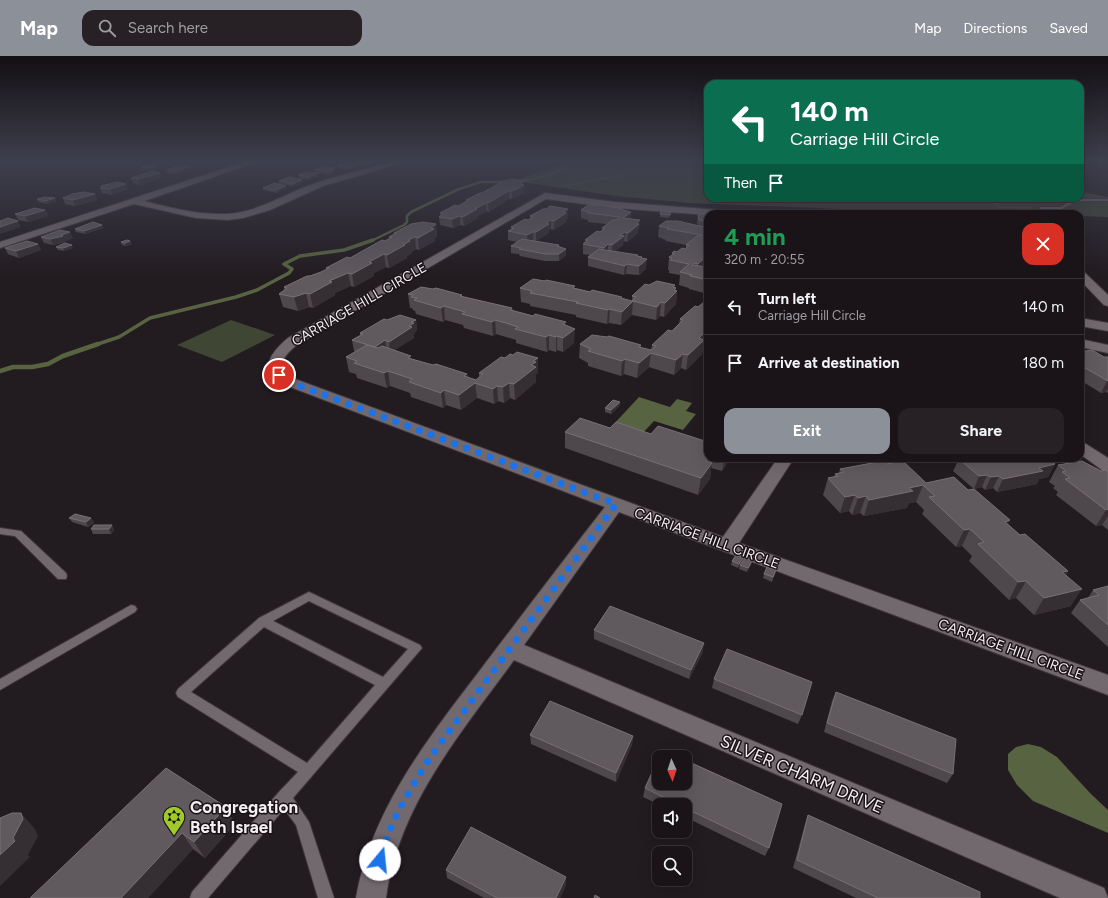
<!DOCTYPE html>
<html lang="en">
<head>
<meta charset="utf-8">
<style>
  :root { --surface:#1a1418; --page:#272125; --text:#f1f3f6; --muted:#9f9ea2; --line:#383337; --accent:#8c9099 }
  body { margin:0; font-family:Figtree,sans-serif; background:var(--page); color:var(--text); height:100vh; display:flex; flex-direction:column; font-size:15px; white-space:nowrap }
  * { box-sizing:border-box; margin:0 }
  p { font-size:13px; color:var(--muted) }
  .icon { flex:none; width:22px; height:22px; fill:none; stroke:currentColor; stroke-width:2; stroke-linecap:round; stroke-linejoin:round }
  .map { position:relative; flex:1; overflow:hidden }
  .panel { position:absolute; left:704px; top:154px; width:380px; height:252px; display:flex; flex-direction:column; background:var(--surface); border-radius:12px; box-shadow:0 4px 16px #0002,0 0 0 1px var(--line) }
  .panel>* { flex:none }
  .guide { position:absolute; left:704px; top:24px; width:380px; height:122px; border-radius:12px; box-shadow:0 4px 16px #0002,0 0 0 1px var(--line); background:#0b6e4f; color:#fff; overflow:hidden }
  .needle { width:26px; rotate:177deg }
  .controls { position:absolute; left:652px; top:694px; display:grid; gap:8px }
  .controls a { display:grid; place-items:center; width:40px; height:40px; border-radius:8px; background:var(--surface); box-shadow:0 4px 16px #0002,0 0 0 1px var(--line); font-size:20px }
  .pin { position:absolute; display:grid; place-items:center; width:34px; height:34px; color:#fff; margin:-17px; border:2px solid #fff; border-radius:50%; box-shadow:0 1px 4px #0007 }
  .me { position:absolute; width:44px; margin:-22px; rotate:17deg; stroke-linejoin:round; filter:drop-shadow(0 0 3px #0008) }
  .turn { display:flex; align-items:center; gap:14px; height:84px; padding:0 20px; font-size:18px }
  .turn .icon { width:52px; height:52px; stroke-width:2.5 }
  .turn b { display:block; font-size:28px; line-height:34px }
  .then { display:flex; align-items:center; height:38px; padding:0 20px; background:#0003; gap:8px; font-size:15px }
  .round { display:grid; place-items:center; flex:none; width:42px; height:42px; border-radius:12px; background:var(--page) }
  .overview { display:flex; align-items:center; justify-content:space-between; height:68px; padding:0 20px }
  h1 { font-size:24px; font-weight:700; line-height:30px; color:#1e9e55 }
  .cta { display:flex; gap:8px; margin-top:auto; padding:8px 20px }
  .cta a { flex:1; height:46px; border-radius:12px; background:var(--accent); color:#fff; font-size:16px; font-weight:700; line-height:46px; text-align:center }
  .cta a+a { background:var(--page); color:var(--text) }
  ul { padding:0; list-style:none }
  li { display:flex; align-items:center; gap:12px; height:56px; padding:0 20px; border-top:1px solid var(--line) }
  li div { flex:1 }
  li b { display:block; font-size:15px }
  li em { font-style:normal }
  header { display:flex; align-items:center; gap:24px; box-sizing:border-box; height:56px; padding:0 20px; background:var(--accent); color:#fff }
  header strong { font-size:19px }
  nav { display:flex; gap:22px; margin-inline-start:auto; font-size:14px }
  .search { width:280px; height:36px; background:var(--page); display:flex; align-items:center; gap:10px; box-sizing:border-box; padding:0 14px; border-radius:12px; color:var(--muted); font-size:15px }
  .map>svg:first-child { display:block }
  .green { fill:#3f4633 }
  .water { fill:#576341 }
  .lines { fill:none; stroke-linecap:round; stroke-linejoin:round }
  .stream-far2 { stroke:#576341; stroke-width:2.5 }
  .stream-far1 { stroke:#576341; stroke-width:3.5 }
  .stream { stroke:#576341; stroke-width:4.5 }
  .service-casing { stroke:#3e393d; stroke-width:2 }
  .minor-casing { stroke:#3e393d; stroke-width:2 }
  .path { stroke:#625b60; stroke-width:1.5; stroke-dasharray:1.5 1.5; stroke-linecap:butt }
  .service { fill:#72696f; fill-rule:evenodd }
  .minor { fill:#72696f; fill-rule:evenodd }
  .wall { fill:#4e474c }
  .shaded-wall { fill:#352e33 }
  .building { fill:#60595e; stroke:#777075 }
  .route { stroke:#1a73e8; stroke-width:7; stroke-dasharray:0 12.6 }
  .labels { text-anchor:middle; stroke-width:3; stroke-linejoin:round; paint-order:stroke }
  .street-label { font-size:14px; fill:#f3eef2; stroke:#191217 }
  .near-street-label { font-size:17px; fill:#f3eef2; stroke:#191217 }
  .near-poi-label { font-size:17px; font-weight:bold; fill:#f3eef2; stroke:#191217; text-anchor:start }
</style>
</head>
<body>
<header>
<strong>Map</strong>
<div class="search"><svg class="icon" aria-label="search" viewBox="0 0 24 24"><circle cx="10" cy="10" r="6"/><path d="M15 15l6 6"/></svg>Search here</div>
<nav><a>Map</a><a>Directions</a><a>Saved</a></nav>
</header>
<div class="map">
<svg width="1108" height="842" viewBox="0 0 1108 842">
  <rect width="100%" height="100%" fill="#221b20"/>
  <path class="green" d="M571,104H708V142H1080V135L1108,141V161L1080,160V158H942L846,155L844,153L689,147L616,140L515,125Z
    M231,264L275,279L222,306L177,289Z"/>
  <path class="water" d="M639,341L670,351L677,343L692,347L686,355L696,358L683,374L654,365L641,379L612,370Z
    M1028,688L1041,691L1057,701L1090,737L1108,754V777L1033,745L1017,729L1008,714V698L1016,691Z"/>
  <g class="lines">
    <path class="stream-far2" d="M517,126C538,122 560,119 576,104
      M995,142L999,144
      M371,185L404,169L407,166V160L411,156L459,133L481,126H508"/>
    <path class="stream-far1" d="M95,289L119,281L150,262L236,241L257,234L289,217L292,213L284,208L300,200L344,194L373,184"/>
    <path class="stream" d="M0,315L13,311H32L48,308L63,300L98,288"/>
    <g class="service-casing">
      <path id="service" d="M1083,143H1108V145H1083L1073,147L1062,153H1041L1039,152L1041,151H1061L1070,145Z
        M0,472L21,475L66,517L67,520L66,523H58L15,480L0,478Z
        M309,536L420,589L422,592L293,742L309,766L334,842H318L296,769L284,753L208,842H190L192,836L279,736L298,716L178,641L176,637L178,633L259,562ZM309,545L408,593L383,621L273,565ZM264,571L375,629L307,707L191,636Z
        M131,549L135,550L137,553L135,556L0,634V623Z"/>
    </g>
    <g class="minor-casing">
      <path id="minor" d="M250,104H263L144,145C171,152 199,159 227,158C260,156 285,137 316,127C342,118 371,112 398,104H412L323,130L270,154L243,162L228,164L196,162L134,148L0,192V186Z
        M545,137L615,146L733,155L738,158L708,159L615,152L546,143L298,288C283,300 273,312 295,323L723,481L778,402H794L739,487L1108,619V639L619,456L524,589L1104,832L1108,842H1060L514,604C461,677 398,750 386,842H356C372,750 432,678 487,605C526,554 565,502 605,451L285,329C257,315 270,297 288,282Z
        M1080,215L1084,216L1108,239V250L1104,249L1080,224Z
        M1080,262L1108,267V275L1080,270Z
        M1080,283L1108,289V297L1080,291Z
        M1080,386L1086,388L1108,402V415L1102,414L1080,398Z"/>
    </g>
    <path class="path" d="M563,130L629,118L632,104
      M987,142L1000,151L1032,152"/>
    <use href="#service" class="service"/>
    <use href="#minor" class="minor"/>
  </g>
  <path class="wall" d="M194,104H219L203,108L195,107Z
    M356,105L378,106L369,110L356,107Z
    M359,108V111L351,114L337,112V109Z
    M156,110L157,113L149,115L143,114L142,111Z
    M192,113L175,118L167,117L166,114Z
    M314,114L335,115L333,116L334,117L329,119L315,116Z
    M319,117V120L309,124L298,122V119Z
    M131,122H162L140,129L133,127Z
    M302,124L303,126L293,130L279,128V125Z
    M524,125V137L512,143H509L489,156L486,155L478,160V162L464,170L460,169L453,172L440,169L439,161L441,159L440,157L458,150L466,145V144L482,137Z
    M101,130L128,133L112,139L102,137L100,132L101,131Z
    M286,130V132L277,137L263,134V132Z
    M95,138L97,144L75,150L65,148L63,142Z
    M37,143L57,145L48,148L38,146Z
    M623,153V154L631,156V163L639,173L638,174V177L627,186L624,185L623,186V189L615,195L642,201L646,213L639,219L626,218L624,219L588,210V201L590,199L583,198V188L585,187V184L600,176L602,175V172L607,168L588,166V164L581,162V154Z
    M45,154L48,160L28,166L18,164L15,158Z
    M671,156L669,162L660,161V158Z
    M708,158V211H707H708V238L689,233V232L679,229L680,219L669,217V214H668L669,201L672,200V197L677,196L685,193L686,192V189L666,185V184L658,181L659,170L698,169L697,167L698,159Z
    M530,160L568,162L566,163V166L554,174L551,173L549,174V177L536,185L559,190L566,199L559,205H545L520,200L519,198L511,197V190L517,186L508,184V175L511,174V171L530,163Z
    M436,168L437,180L435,182V185L419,194L416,193L411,196L412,197L407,200V202L389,212L386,211L374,217V220L354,231L351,230L335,237V239L313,252L309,251L298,255L283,251L279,238L284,234V231L321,216L327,214L326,212L350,202L390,182L389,181L394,178V177Z
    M102,169L103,172L85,178L76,176L75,173Z
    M41,181L73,182L65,185L66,186L53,189L44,187Z
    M121,186L132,188L126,190L122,189Z
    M38,188L41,194L19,202L8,198L5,192Z
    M56,191L73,192L64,195L58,194Z
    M649,229H675L676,234L677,235L676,248L664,261L660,260L656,264L632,259L621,269L609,267L607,268L576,261V259L530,250V248L521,246L520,232H575L632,245V240Z
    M408,238L462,239V241L512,252L513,254L566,269L574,287L563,296L557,294L556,296L549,294L547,296L516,287V284L496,278L493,280L464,272L463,269L445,264L443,266L416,258L415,255L413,254L412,252H410Z
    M708,247V285L703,291L702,298L686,314L681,312L674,319L649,311L637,322L624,318L621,320L588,310V307L579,302L580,288L641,289V292L651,294L652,289L672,275L679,268L680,263L698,251Z
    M387,264H416L417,274L415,276V278L413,279L414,282L394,294L412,303L433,309L467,318L468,321L476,324L479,321V317L505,302L513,299L538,302V317L536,318V326L515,344L510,342L504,347L498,345L494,348L477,342L461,354L446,349L443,352L411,341L410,337L390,330L387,332L357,322L356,318L349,316L346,301L356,295H354L352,284L360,279V277Z
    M1080,296L1104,301H1108V337L1106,336L1101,337L1080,324Z
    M620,346L619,350L611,358L605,356V352Z
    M565,376L708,402H728L726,409L722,415L711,412L710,423L698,439L565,392Z
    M959,403L1055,408L1048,421L1039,423L1037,428L997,436L993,432L985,434L982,431L974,433L1008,468L1020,479L1068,515L1066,519L1071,550L1034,559L1016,542L1009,544L969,505L972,500L962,490L956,491L922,458L924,454L916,446L909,447L907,452L864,460L860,457L852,459L849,455L840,457L823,439L828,422L834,421L835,418L839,417L840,413L886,408L926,427L968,434L974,433L953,415Z
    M1058,409L1108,416V474L1102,469L1096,470L1056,439L1058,436L1053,432L1055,430L1049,426Z
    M69,462H91L94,467L88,471L72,466Z
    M112,469L114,474L111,478H93L91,473Z
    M732,505L742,506L738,512L731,509Z
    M740,509H751L747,516L739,513Z
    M776,514L772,526L763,522L764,518Z
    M1108,530V591L1071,557L1080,544L1088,542L1093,534Z
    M594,574L703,596L689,623L594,583Z
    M714,623L802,659L798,668L712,632Z
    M836,636L953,718L947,727L824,676L832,645Z
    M530,679L633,680L632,689L616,726L531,688Z
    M662,694L678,701H659V727H685V704L782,748L769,792L765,800L685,761V749H660L643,741L645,732Z
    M226,751L235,768L205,802L193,793L148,842H30Z
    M808,759L980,842H856L793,812L805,768Z
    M446,814L566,821V829L560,842H484L447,822Z"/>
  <path class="shaded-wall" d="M201,104H219L203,108Z
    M376,104H378V106L369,110V107Z
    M359,108V111L351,114L350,111Z
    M156,110L157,113L149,115L148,112Z
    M191,110L192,113L175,118V116Z
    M335,112V115L333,116L334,117L329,119L328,116L331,114Z
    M160,117L162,122L140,129L138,123Z
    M319,117V120L309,124V121Z
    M302,124L303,126L293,130L292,128Z
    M524,125V137L512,143V135Z
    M126,128L128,133L112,139L110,133Z
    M286,130V132L277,137L276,134Z
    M509,135V143L489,156L488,147Z
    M95,138L97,144L75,150L73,144Z
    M55,142L57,145L48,148L46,145Z
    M486,147V155L478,160V162L464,170L463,161L475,153Z
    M568,153V162L566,163V166L554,174V165L563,156Z
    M45,154L48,160L28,166L25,160Z
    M631,156V164L623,162Z
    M460,160V169L453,172L452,163Z
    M551,164V173L549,174V177L536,185V176L546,167Z
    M640,164L639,173L638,174V177L627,186L628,177L636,168Z
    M18,165L21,171L0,178V171Z
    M436,168L437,180L435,182V185L419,194L418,182Z
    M102,169L103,172L85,178L84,175Z
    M70,176L73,182L65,185L66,186L53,189L50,183Z
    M533,176V185L528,188L527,179Z
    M625,176L624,185L623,186V189L612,198V189L620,179Z
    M415,181L416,193L411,196L412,197L407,200V202L389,212L387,199L408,184Z
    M130,185L132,188L126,190L125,187Z
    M38,188L41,194L19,202L16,195Z
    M608,188V198L603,202L604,192Z
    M72,189L73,192L64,195L63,192Z
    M566,193V199L559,205V198Z
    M708,196V211L697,220L698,208Z
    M384,198L386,211L374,217V220L354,231L352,218L369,206Z
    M642,201V208L647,203L646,213L639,219V210L641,202Z
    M627,208L626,218L624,219L625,210Z
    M348,217L351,230L335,237V239L313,252L310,238L329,225Z
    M675,229V233L676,232L675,237L677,235L676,248L664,261L665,247L673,231Z
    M306,237L309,251L298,255L294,241Z
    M633,245L632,259L621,269L622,256Z
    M661,246L660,260L656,264L657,251Z
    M444,250L445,264L443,266L441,252Z
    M610,253L609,267L607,268L608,254Z
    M416,264L417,274L415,276V278L413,279L414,282L390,297L389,286L409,270L411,266Z
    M495,264L496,278L493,280L492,266Z
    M566,266V280L575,273L574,287L563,296V268Z
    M708,273V285L703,291L702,298L686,314L688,299L699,282Z
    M549,279V294L547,296L546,281Z
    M557,280V294L556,296V281Z
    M385,284L387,295L376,302L375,291Z
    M651,297L649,311L637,322L639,307Z
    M683,298L681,312L674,319L676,304Z
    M538,302V317L536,318V326L515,344L514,328L531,309L533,305Z
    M625,303L624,318L621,320L622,305Z
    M388,315L390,330L387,332L384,317Z
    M467,318L468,332L475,327L477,342L461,354L459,339L464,320Z
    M1107,325H1108V333L1106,336L1101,337Z
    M509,327L510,342L504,347L503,331Z
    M497,330L498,345L494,348L493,333Z
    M444,334L446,349L443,352L441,337Z
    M620,346L619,350L611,358V354Z
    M708,402H712L710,409L712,407L710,423L698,439L701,422L706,405Z
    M725,402H728L726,409L722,415Z
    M1055,408L1048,421L1039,423L1037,428L997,436L1003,423L1039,412Z
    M987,419L982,431L974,433L979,420Z
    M999,420L993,432L985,434L991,421Z
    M923,429L916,446L909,447L907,452L864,460L869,444L909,432Z
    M855,439L849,455L840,457L845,441Z
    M866,440L860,457L852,459L858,442Z
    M1108,453V460L1102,469L1096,470L1106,454Z
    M91,462L94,467L88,471L86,466Z
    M1010,464L1002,481L1005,466Z
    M112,469L114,474L111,478L109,473Z
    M970,473L962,490L956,491L964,474Z
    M743,502L742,506L738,512L739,508Z
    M752,505L751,509L747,516L748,512Z
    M1068,515L1058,532L1062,516Z
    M1026,525L1016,542L1009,544L1018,526Z
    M1082,533L1071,550L1034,559L1044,542Z
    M704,587L703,596L689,623L691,614Z
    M633,680L632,689L616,726V717Z
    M226,751L235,768L205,802L194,786Z
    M21,757L35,773L38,780L28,799L30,801L0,830V799L13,782Z
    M182,777L193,793L148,842H121Z
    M566,821V829L560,842H556Z"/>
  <path class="building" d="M357,104H376L369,107L356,105Z
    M346,106L359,108L350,111L337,109Z
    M150,109L156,110L148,112L142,111Z
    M180,110H191L175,116L166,114Z
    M323,110L335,112L331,114H333L328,116L314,114Z
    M152,115L160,117L138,123L131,122Z
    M308,116L319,117L309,121L298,119Z
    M289,121L302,124L292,128L279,125Z
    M512,123L524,125L521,128L524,129L512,135H509L488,147H486L475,153H477L463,161L460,160L452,163L439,161L443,157H440L455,149L458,150L469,144H466L480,137H482L503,125Z
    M117,126L126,128L110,133L100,132L104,130H101Z
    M274,127L286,130L276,134L263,132Z
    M83,136L95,138L73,144L63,142L72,138Z
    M45,141L55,142L46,145L37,143Z
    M588,149H600L623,153L622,154L631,156L623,162L640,164L636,168H639L628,177L625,176L620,179L624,180L612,189L608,188L604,192L583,188L588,184H585L597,175L600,176L605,172H602L613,164H616L620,161L588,157L589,156L581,154Z
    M550,150L568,153L563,156L566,157L554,165L551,164L546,167L549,168L536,176H533L527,179L508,175L514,172L511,171L525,163L528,164L533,161L530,160L543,153H546Z
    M35,152L45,154L25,160L15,158Z
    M661,155L671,156L670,159L660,158Z
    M709,157L741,158H708V166L699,164L698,159Z
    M8,162L18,165L0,171V165Z
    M666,165H678L708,172V177L706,179L708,180V196L707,197H708V199L698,208L694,207L692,209L708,211V224L690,220L692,219L680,216L689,208L670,204L672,202L669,201L674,198L672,197L674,195L677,196L682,192L685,193L689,189H686L697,180H700L702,179L667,173L669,172L659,170Z
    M93,166L102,169L84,175L75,173Z
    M423,166L436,168L431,172L434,173L418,182L415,181L408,184L410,185L403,189H405L387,199L384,198L369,206L372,207L352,218L348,217L329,225L332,226L310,238L306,237L294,241L279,238L287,232L284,231L307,220H310L321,216L329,212H326L347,201L350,202L382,184L385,185L392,181H389L396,177H394L411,168Z
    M60,174L70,176L61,179L63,180L50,183L41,181Z
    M522,183L559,189L557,190L566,193L559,198H545L519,193L521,192L511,190Z
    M127,184L130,185L125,187L121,186Z
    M27,185L38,188L16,195L5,192Z
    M65,187L72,189L63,192L56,191Z
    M599,193L638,199L637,200L642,201L641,202L647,203L639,210L627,208L625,210L588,201Z
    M533,223L545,225L546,224L575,230L573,232L590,236L592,234L622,241L621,242L632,245L636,241L632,240L645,228L649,229L657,225L675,229L673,231L676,232L674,234L677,235L665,247L661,246L657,251L633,245L622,256L610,253L608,254L576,247L578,246L530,237L532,235L520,232Z
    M421,231L433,233L436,232L462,239L460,240L512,252L510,254L533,260L535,258L566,266L563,268L575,273L563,282L557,280L556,281L549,279L546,281L515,273L518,271L506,267L495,264L492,266L462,258L465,256L444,250L441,252L414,244L417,242L411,241L413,239L408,238Z
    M704,246L708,247V273L699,282L704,284L688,299L683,298L676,304L651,297L639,307L625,303L622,305L588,295L591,293L580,288L592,279L607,281L609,280L641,289L639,291L651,294L656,290L652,289L668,274L672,275L683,264L680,263L695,250L698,251Z
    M400,259L416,264L411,266L414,267L409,270L412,271L389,286L385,284L375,291L352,284L363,278L360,277L384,263L387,264Z
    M367,289L378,292L382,290L411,300L408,302L433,309L436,308L467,318L464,320L476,324L483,318L479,317L501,301L505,302L510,298L513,299L517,296L538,302L533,305L536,306L531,309L536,311L514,328L509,327L503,331L497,330L493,333L475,327L459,339L444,334L441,337L409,326L412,323L388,315L384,317L354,307L357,305L346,301Z
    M1092,294L1104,301H1108V325L1080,309V296Z
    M613,344L620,346L611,354L605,352Z
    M580,362L610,372L616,366L651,378L658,370L708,386V402L706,405L712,407L701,422L565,376Z
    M963,402H1046L1055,408L1039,412L1043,415L1003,423L999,420L991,421L987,419L979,420L959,403Z
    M883,405L886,408L903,405L926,427L954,421L968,434L974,433L1010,464L1005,466L1020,479L1025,478L1068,515L1062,516L1082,533L1044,542L1026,525L1018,526L978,488L984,486L970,473L964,474L929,441L935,440L923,429L909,432L913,435L869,444L866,440L858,442L855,439L845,441L828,422L838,420L835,418L844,416L840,413Z
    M1082,405L1101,415L1106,414L1108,416V453L1106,454L1065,423L1070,422L1062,416L1066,415L1058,409Z
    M75,458L91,462L86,466L69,462Z
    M94,469H112L109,473H91Z
    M736,499L743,502L739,508L732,505Z
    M745,502L752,505L748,512L740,509Z
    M767,511L776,514L773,521L764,518Z
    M1108,530V569L1080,544L1099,539L1093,534Z
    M610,550L704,587L691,614L594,574Z
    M727,593L812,626L802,659L714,623Z
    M836,636L956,683L953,718L827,667Z
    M550,645L633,680L616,717L530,679Z
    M662,694L678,701H659V727H685V704L782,748L769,792L685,752V749H679L645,732Z
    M166,712L226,751L194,786L182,777L121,842H30Z
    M12,757H21L23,763L13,782L15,785L0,799V762Z
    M808,759L980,836V842H878L797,804Z
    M471,771L566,821L556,842H497L446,814Z
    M595,839L600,842H594Z"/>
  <linearGradient id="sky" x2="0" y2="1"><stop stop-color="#130f12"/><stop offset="0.47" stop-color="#3e3f4e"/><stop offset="1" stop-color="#3e3f4e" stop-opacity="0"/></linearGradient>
  <rect width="1108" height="222" fill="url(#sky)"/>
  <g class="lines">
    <path class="route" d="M279,319L290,326L616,448L431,700C411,732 389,766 380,804"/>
  </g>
  <defs>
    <g id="synagogue-pin" transform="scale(1.15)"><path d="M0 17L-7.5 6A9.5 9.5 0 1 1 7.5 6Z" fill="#a0c92b" stroke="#191217"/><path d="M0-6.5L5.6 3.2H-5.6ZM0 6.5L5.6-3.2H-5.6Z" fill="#111"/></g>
  </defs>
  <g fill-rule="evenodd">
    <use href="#synagogue-pin" x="174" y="761"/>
  </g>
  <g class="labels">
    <g class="street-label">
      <text transform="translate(359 248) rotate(-30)" y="5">CARRIAGE HILL CIRCLE</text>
      <text transform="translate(707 482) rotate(20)" y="5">CARRIAGE HILL CIRCLE</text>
      <text transform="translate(1011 593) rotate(20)" y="5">CARRIAGE HILL CIRCLE</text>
    </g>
    <g class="near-street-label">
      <text transform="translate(802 718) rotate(23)" y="6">SILVER CHARM DRIVE</text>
    </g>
    <g class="near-poi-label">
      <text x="190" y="757">Congregation<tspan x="190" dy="20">Beth Israel</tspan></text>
    </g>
  </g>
</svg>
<div class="controls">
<a><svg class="needle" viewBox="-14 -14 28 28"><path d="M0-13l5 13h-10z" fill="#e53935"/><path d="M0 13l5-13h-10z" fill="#9f9ea2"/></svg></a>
<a><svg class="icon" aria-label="sound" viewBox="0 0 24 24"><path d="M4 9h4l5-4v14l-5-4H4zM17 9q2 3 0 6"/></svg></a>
<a><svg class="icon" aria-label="search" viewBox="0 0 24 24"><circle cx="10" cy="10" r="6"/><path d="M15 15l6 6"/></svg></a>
</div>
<div class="pin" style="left:279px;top:319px;background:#d93025"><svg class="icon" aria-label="arrive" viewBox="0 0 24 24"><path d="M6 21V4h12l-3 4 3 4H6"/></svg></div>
<svg class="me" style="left:380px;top:804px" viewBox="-20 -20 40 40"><circle r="19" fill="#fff"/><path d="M0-13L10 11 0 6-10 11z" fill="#1a73e8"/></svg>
<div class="guide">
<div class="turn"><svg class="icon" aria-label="left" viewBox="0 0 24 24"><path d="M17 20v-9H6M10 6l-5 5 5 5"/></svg><div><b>140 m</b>Carriage Hill Circle</div></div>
<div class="then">Then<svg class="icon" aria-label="arrive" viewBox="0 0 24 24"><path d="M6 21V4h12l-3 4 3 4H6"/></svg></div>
</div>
<section class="panel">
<div class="overview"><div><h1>4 min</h1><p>320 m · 20:55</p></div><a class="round" style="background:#d93025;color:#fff"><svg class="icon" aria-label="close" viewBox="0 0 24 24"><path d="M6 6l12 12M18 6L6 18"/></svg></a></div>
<ul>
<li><svg class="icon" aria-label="left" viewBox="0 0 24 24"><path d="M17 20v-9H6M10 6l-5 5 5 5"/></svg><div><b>Turn left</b><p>Carriage Hill Circle</p></div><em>140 m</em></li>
<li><svg class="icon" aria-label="arrive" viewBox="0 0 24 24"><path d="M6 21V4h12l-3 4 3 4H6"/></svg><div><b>Arrive at destination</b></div><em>180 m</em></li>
</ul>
<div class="cta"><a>Exit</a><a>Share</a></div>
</section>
</div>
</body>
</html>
